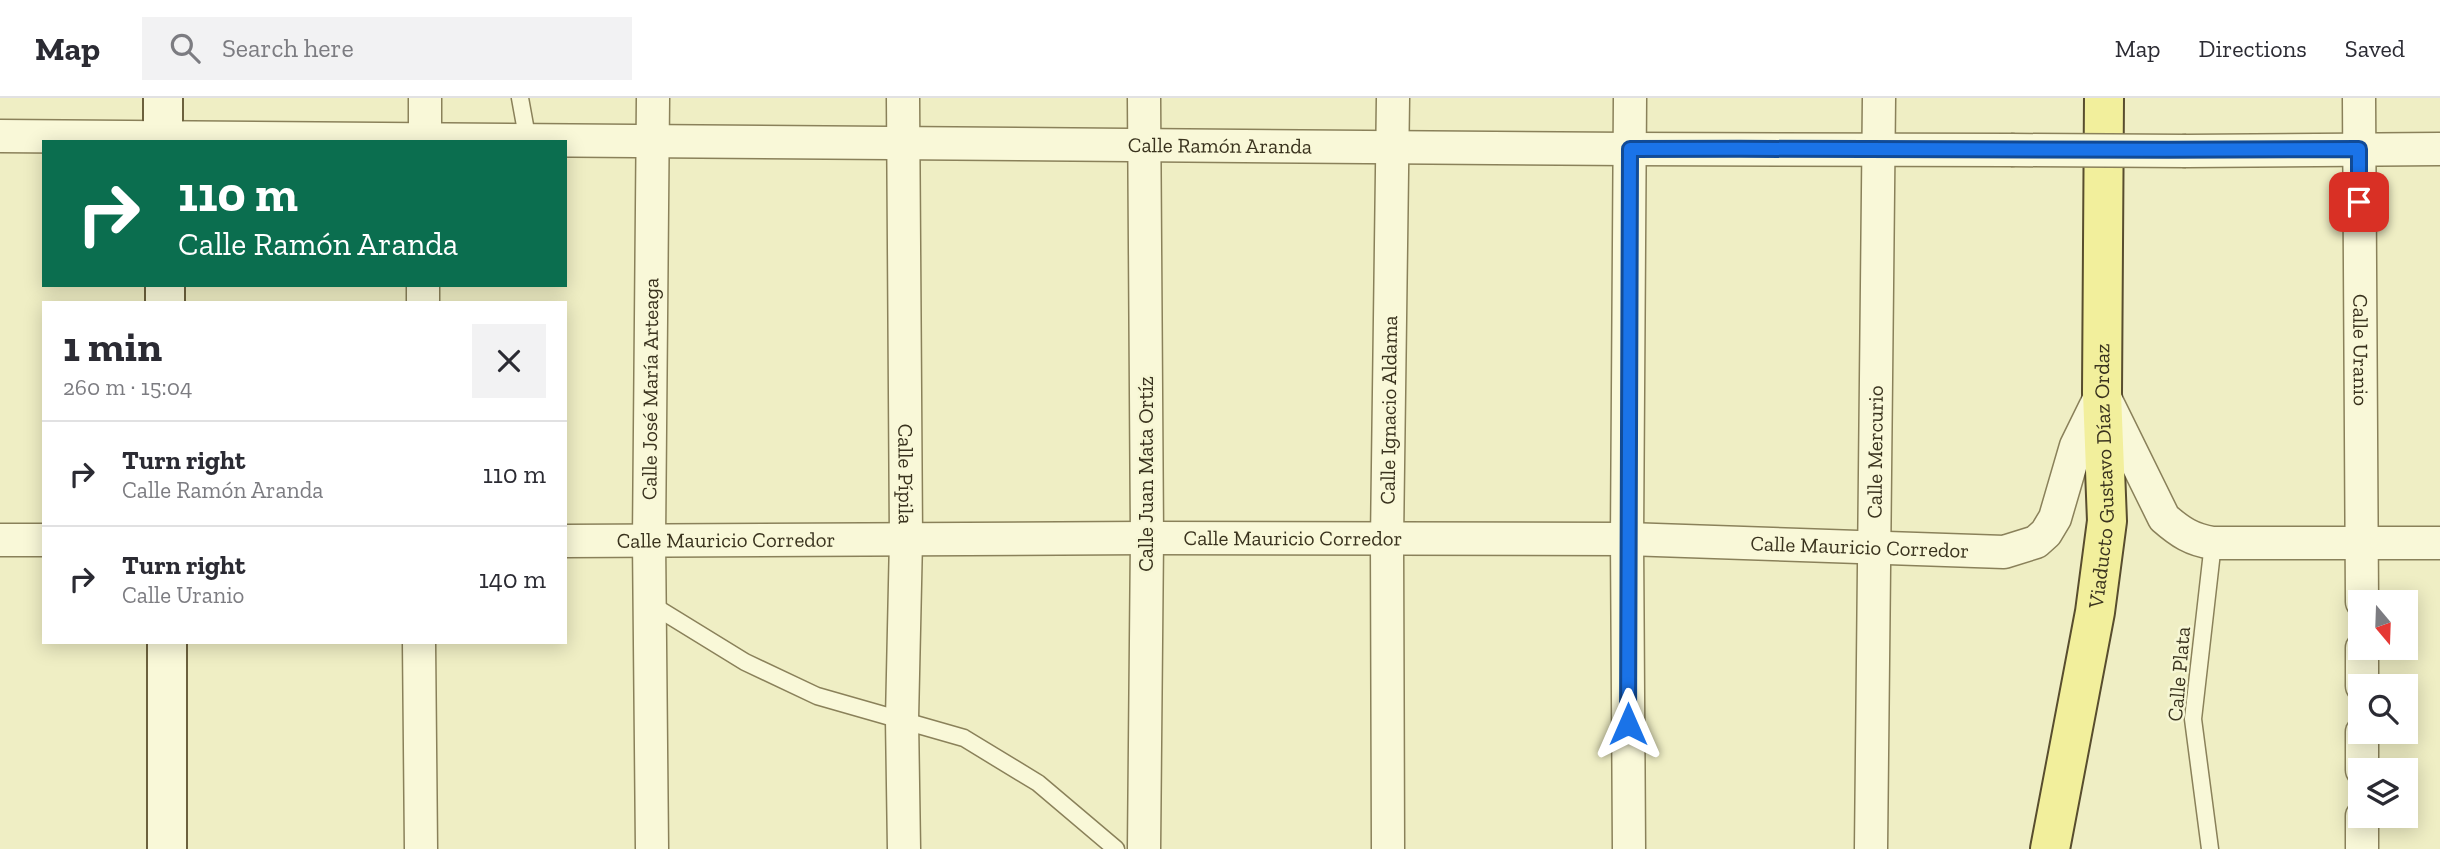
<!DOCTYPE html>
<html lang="en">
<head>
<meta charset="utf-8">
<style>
  :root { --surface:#fff; --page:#f2f2f3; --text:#2b2b33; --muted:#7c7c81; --line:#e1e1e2 }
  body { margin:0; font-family:"Zilla Slab",serif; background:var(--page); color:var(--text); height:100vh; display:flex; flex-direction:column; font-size:26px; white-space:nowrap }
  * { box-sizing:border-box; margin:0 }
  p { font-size:23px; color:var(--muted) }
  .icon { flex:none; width:38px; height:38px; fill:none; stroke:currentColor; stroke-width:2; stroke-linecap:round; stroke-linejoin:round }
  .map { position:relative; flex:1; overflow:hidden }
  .side { position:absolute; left:42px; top:203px; width:525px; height:343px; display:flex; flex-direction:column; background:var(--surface); border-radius:0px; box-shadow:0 4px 18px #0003 }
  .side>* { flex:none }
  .top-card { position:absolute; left:42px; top:42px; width:525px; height:147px; border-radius:0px; box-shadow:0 4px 18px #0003; background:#0b6e4f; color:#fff; overflow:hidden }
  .needle { width:46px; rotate:161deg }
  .tools { position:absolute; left:2348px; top:492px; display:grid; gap:14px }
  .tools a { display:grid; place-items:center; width:70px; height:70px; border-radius:0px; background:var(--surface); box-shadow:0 4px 18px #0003; font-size:35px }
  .pin { position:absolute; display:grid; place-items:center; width:60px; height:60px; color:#fff; margin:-30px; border-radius:14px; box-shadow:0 4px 10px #0006 }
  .me { position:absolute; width:77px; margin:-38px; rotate:0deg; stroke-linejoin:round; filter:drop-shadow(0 0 5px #0008) }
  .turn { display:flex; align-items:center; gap:24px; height:147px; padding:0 21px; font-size:32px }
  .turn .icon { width:91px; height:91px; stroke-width:2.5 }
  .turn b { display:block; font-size:49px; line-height:60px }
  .round { display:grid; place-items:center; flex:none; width:74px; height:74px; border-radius:0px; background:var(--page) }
  .overview { display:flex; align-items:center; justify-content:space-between; height:119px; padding:0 21px }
  h1 { font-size:42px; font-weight:700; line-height:52px }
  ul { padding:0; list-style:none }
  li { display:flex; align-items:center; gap:21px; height:105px; padding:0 21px; border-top:2px solid var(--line) }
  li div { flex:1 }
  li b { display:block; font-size:26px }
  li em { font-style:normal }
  header { display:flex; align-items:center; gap:42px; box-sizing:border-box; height:98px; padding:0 35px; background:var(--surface); border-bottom:2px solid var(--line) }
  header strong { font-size:33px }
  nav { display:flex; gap:38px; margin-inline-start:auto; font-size:24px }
  .search { width:490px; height:63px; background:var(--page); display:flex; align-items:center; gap:18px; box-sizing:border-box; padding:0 24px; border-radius:0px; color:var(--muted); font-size:26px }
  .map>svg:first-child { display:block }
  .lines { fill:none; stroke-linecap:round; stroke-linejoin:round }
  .lane-casing { stroke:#8a815a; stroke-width:19 }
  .street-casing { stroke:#8a815a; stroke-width:35 }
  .secondary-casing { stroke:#6c613d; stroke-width:42 }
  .primary-casing { stroke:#584d2e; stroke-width:42 }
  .lane { stroke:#f9f8d8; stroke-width:16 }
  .street { stroke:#f9f8d8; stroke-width:32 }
  .secondary { stroke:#f9f8d8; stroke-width:38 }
  .primary { stroke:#f2ef9c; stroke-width:38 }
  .street-bridge-casing { stroke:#8a815a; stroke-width:35; stroke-linecap:butt }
  .street-bridge { stroke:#f9f8d8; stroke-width:32 }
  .route-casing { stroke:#114b97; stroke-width:18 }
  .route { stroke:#1a73e8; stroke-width:12 }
  .labels { text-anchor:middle; stroke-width:5; stroke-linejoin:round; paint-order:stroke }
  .street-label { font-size:21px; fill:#3a331e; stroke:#f6f6d4 }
</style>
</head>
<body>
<header>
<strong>Map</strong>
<div class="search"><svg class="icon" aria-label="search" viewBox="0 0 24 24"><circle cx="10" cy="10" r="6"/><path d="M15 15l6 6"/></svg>Search here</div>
<nav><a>Map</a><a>Directions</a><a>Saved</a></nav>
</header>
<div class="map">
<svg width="2440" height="751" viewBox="0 0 2440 751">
  <rect width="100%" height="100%" fill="#efeec4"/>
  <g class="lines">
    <g class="lane-casing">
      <path id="lane" d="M520,0L528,44
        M649,505L745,564L817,598L964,640L1038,685L1116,751
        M2210,751L2193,621L2213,445"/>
    </g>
    <g class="street-casing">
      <g id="street">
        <path d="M425,0V44"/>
        <path id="s1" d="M903,0L906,441L902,621L904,751"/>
        <path id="s2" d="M2359,0L2362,504"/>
        <path id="s3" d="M0,38L1630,51L2011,52"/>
        <path d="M2186,53L2440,51"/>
        <path d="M423,205V187"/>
        <path d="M2103,296L2164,420C2180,434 2192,442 2213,445H2440"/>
        <path d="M0,442H44"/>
        <path id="s4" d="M565,443L1147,440L1627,441L2004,454L2036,444L2046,435L2055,420L2076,348L2102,295"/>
        <path d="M419,544L421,751"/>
        <path d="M2362,588V550"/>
        <path d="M2362,672V634"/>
        <path id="s5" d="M652,751L649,442L653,0"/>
        <path d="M1144,751L1147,440L1144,0"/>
        <path id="s6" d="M1388,751L1387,442L1393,0"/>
        <path d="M1629,751L1627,441L1630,0"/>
        <path id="s7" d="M1871,751L1879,0"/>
        <path d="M2362,751V718"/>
      </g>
    </g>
    <g class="secondary-casing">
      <path id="secondary" d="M163,0V44
        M165,187V205
        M167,751V544"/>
    </g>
    <g class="primary-casing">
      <g id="primary">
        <path id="s8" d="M2050,751L2095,514L2107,423L2102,295L2104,0"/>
      </g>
    </g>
    <use href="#lane" class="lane"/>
    <use href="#street" class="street"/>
    <use href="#secondary" class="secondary"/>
    <use href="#primary" class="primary"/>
    <g class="street-bridge-casing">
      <path id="street-bridge" d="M2011,52L2186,53"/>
    </g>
    <use href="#street-bridge" class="street-bridge"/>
  </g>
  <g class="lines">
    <g class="route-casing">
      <path id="route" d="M1628,626L1630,51C1873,50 2116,53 2359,51V104"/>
    </g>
    <use href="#route" class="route"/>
  </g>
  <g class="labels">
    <g class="street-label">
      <text dy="7" stroke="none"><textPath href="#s3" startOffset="1220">Calle Ramón Aranda</textPath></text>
      <text dy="7" stroke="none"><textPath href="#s2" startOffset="252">Calle Uranio</textPath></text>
      <text dy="7" stroke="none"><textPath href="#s5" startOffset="460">Calle José María Arteaga</textPath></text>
      <text dy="7" stroke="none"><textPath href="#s6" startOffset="439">Calle Ignacio Aldama</textPath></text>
      <text dy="7" stroke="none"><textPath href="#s7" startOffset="397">Calle Mercurio</textPath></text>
      <text dy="7" stroke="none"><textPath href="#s1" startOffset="376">Calle Pípila</textPath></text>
      <text transform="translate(1146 376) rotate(-90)" y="7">Calle Juan Mata Ortíz</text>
      <text dy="7" stroke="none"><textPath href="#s8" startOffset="378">Viaducto Gustavo Díaz Ordaz</textPath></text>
      <text dy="7" stroke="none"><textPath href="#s4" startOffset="728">Calle Mauricio Corredor</textPath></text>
      <text dy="7" stroke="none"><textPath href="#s4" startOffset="161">Calle Mauricio Corredor</textPath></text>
      <text dy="7" stroke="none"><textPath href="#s4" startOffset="1295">Calle Mauricio Corredor</textPath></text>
      <text transform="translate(2179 576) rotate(-85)" y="7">Calle Plata</text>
    </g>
  </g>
</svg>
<div class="tools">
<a><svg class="needle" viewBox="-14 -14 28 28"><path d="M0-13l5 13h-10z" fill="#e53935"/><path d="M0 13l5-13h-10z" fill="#7c7c81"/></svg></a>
<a><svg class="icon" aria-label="search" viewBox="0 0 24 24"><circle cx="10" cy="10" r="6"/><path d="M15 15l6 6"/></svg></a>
<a><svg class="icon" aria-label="layers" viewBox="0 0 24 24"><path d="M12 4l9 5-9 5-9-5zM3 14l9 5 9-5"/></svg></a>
</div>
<div class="pin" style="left:2359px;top:104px;background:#d93025"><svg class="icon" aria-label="arrive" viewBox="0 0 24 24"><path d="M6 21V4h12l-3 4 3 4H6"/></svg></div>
<svg class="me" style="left:1628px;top:626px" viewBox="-20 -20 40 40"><path d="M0-17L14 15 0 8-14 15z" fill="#1a73e8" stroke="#fff" stroke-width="4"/></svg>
<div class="top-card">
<div class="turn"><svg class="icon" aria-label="right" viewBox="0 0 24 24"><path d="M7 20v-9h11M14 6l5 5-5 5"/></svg><div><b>110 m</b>Calle Ramón Aranda</div></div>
</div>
<section class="side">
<div class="overview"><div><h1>1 min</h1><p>260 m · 15:04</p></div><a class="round"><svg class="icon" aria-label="close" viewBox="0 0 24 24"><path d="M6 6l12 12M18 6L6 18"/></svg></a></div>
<ul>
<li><svg class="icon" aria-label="right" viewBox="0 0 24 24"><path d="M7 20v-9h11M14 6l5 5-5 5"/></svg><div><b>Turn right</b><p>Calle Ramón Aranda</p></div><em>110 m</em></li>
<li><svg class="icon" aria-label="right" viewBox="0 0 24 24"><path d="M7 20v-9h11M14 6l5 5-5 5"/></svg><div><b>Turn right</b><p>Calle Uranio</p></div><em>140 m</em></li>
</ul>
</section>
</div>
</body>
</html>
